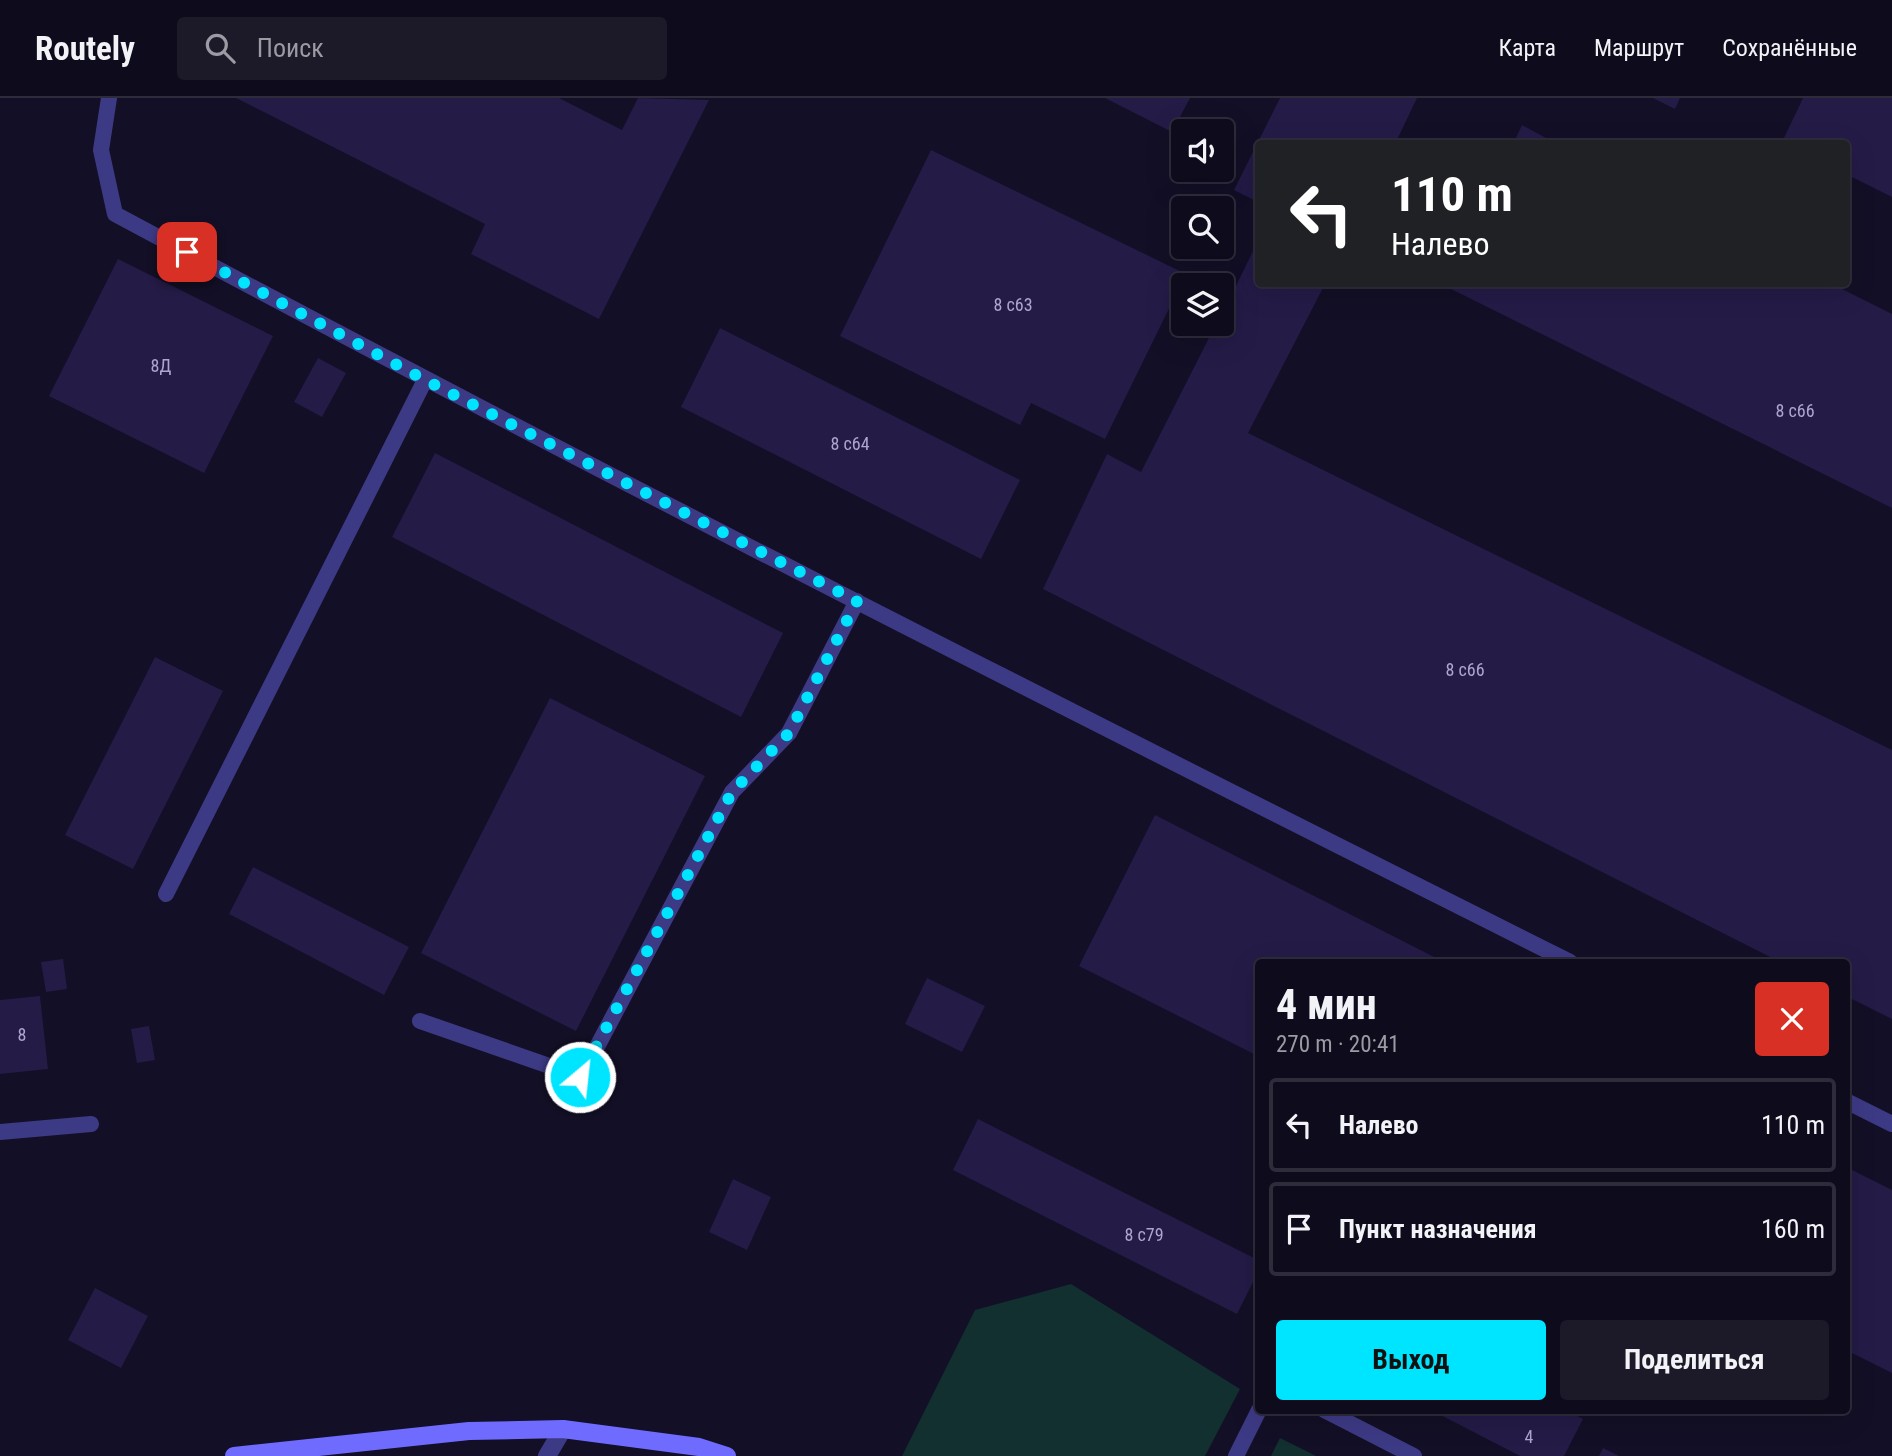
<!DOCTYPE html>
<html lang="ru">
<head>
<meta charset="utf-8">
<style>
  :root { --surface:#0e0b1c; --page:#1c1929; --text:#f1f3f6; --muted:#9b9ba3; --line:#2e2b3b; --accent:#00e5ff }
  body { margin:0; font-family:"Roboto Condensed",sans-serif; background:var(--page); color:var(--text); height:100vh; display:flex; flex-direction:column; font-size:26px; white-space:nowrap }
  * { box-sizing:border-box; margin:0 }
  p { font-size:23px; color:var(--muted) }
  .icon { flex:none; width:38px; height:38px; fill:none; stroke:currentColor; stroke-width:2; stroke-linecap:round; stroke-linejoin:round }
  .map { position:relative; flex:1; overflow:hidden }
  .panel { position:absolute; left:1255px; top:861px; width:595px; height:455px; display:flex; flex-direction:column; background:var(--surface); border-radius:7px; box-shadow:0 7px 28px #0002,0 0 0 2px var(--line) }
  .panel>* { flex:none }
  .top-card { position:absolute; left:1255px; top:42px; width:595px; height:147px; border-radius:7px; box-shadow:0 7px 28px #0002,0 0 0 2px var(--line); background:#202124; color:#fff; overflow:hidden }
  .tools { position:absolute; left:1171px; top:21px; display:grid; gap:14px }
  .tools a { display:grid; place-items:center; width:63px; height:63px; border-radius:7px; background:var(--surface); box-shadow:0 7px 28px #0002,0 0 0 2px var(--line); font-size:35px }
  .pin { position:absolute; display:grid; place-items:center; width:60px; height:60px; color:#fff; margin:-30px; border-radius:14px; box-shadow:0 4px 10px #0006 }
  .me { position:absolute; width:77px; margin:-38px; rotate:28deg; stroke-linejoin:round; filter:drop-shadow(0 0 5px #0008) }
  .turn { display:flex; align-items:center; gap:24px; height:147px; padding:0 21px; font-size:32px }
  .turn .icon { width:91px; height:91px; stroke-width:2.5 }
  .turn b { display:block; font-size:49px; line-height:60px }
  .round { display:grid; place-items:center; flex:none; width:74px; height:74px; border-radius:7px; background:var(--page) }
  .overview { display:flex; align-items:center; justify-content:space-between; height:119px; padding:0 21px }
  h1 { font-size:42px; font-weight:700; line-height:52px }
  .primary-button { display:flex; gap:14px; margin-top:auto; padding:14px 21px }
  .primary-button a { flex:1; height:80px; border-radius:7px; background:var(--accent); color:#111; font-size:28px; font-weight:700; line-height:80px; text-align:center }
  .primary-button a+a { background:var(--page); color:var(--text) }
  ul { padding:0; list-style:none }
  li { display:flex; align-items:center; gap:21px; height:94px; margin:0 14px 10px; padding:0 7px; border:4px solid var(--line); border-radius:7px }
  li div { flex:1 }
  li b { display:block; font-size:26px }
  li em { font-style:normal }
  header { display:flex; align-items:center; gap:42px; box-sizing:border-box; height:98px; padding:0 35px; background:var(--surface); border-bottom:2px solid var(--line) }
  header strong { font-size:33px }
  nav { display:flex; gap:38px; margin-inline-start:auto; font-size:24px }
  .search { width:490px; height:63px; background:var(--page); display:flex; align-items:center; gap:18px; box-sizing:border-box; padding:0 24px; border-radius:7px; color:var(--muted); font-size:26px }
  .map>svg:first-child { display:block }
  .green { fill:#12302f }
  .building { fill:#241b47 }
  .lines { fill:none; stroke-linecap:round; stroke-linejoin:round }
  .service { stroke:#3d3a85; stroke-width:16 }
  .minor { stroke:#3d3a85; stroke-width:18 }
  .secondary { stroke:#6f6bff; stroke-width:18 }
  .route { stroke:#00e5ff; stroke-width:12; stroke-dasharray:0 21.6 }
  .labels { text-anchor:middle; stroke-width:7; stroke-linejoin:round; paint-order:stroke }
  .number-label { font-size:18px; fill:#aca6d1 }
</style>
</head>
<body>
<header>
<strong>Routely</strong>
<div class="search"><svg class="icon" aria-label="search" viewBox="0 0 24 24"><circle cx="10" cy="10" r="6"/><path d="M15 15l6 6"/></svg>Поиск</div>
<nav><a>Карта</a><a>Маршрут</a><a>Сохранённые</a></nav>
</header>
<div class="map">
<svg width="1892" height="1358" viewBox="0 0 1892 1358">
  <rect width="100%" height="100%" fill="#130f26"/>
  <path class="green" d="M1071,1186L1240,1291L1205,1358H902L975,1212Z
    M1280,1340L1316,1358H1271Z"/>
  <path class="building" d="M236,0H559L622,32L638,0L709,2L599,221L471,156L485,126Z
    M1105,0H1190L1172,34Z
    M1280,0H1417L1395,46H1258V104L1234,92Z
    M1653,0H1680L1675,11Z
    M1803,0H1892V99L1846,76V46L1782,44Z
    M1522,27L1557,46H1513Z
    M931,52L1186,176L1105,341L1031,305L1020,327L840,238Z
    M1258,143V186H1325L1248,335L1892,652V921L1846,898V864H1780L1043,491L1107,356L1141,374L1216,226H1222V216Z
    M118,161L273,238L204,375L49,298Z
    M1441,186H1832L1892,216V410Z
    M720,230L1020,382L981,461L681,309Z
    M318,260L346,275L322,319L294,304Z
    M435,355L783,535L741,619L392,439Z
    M155,559L223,593L133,771L65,737Z
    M550,600L705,678L576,933L421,855Z
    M1155,717L1444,864H1258V958L1079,868Z
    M253,769L409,849L384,897L229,816Z
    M63,861L67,891L46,894L41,864Z
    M927,880L985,908L962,954L905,926Z
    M40,898L48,971L0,976V902Z
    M149,928L155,962L137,965L131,931Z
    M978,1021L1258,1162V1174L1237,1216L953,1072Z
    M1846,1069L1892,1092V1275L1846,1252Z
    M733,1081L771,1099L747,1152L709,1134Z
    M95,1190L148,1218L121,1270L68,1242Z
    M1431,1312H1566L1583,1321L1564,1358H1520Z
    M1603,1350L1619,1358H1599Z"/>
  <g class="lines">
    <path class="service" d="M109,0L101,52L115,116C596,374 1083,620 1570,864
      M166,796L425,282
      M420,923L581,979L732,694L789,635L857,503
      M1846,1003L1892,1026
      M0,1034L91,1026
      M1324,1312L1414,1358
      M1236,1358L1259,1312"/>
    <path class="minor" d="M547,1358L563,1331"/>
    <path class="secondary" d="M234,1358L469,1333L563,1331L699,1349L727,1358"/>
  </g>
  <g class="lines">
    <path class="route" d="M187,154L425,282L857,503L789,635L732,694L580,979"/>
  </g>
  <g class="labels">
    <g class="number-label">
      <text x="1013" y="213">8 с63</text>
      <text x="161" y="274">8Д</text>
      <text x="1795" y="319">8 с66</text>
      <text x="850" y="352">8 с64</text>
      <text x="1465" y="578">8 с66</text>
      <text x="22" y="943">8</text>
      <text x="1144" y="1143">8 с79</text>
      <text x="1529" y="1345">4</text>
    </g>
  </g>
</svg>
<div class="tools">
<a><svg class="icon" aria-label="sound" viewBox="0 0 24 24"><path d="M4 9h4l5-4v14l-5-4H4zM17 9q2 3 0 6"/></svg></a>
<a><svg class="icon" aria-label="search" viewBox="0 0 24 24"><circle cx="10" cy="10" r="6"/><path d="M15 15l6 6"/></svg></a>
<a><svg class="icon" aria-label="layers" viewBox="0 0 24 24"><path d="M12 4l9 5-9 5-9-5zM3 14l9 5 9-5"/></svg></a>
</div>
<div class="pin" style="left:187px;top:154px;background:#d93025"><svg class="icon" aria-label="arrive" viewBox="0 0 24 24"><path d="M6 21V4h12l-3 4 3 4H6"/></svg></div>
<svg class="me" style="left:580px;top:979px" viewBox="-20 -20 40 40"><circle r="17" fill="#00e5ff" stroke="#fff" stroke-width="3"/><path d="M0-11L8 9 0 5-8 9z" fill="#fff"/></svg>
<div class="top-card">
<div class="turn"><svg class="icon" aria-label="left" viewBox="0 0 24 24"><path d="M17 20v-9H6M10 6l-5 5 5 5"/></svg><div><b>110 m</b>Налево</div></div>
</div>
<section class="panel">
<div class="overview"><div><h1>4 мин</h1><p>270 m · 20:41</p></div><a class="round" style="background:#d93025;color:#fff"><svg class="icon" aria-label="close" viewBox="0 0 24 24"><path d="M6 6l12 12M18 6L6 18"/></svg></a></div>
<ul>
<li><svg class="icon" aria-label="left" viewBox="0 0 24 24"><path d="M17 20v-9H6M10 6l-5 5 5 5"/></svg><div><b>Налево</b></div><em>110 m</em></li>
<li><svg class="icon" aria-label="arrive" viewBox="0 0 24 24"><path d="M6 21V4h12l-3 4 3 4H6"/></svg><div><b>Пункт назначения</b></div><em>160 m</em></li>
</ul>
<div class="primary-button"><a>Выход</a><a>Поделиться</a></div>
</section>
</div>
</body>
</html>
